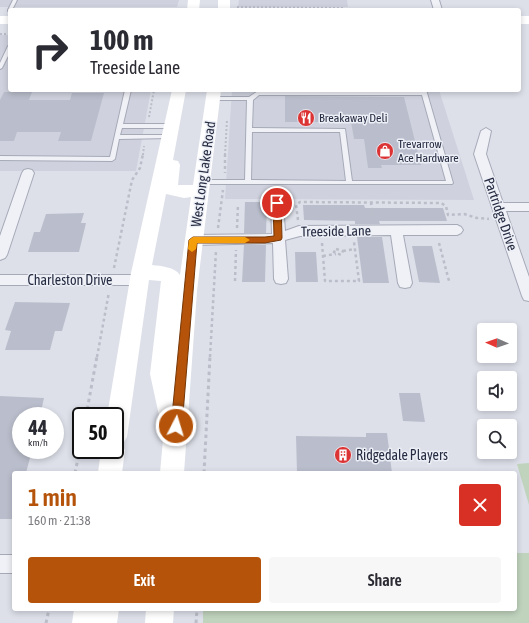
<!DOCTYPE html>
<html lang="en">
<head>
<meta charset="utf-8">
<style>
  :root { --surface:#fff; --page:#f7f7f7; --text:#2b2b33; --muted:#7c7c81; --accent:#b45309 }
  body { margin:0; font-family:"Asap Condensed",sans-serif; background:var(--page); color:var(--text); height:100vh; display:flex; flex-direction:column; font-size:15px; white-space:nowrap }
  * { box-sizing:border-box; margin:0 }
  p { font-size:13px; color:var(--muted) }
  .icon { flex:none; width:22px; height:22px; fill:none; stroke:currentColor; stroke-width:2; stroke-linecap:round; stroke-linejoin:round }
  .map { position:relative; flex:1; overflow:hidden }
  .sheet { position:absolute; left:12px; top:471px; width:505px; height:140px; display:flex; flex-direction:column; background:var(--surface); border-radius:4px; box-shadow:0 2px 6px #0003 }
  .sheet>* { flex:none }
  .banner { position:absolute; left:8px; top:8px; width:513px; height:84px; border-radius:4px; box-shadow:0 2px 6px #0003; background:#fff; color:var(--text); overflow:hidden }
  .needle { width:26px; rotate:272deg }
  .fabs { position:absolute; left:477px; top:323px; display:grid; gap:8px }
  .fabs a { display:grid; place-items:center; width:40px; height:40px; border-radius:4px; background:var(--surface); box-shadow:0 2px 6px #0003; font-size:20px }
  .speed { position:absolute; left:12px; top:407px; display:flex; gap:8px; font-size:20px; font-weight:700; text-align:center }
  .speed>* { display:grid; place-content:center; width:52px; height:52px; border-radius:50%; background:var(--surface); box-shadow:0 2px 6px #0003; line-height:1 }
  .speed small { font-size:10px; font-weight:400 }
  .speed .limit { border:2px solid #111; border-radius:6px; background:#fff; color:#111 }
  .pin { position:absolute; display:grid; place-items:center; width:34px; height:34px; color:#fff; margin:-17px; border:2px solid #fff; border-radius:50%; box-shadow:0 1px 4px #0007 }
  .me { position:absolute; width:44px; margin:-22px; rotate:5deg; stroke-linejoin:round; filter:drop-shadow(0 0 3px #0008) }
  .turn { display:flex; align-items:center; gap:14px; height:84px; padding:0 16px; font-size:18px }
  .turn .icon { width:52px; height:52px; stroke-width:2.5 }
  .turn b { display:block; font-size:28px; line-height:34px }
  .round { display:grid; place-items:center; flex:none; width:42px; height:42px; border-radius:4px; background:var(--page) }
  .overview { display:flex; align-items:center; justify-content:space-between; height:68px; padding:0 16px }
  h1 { font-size:24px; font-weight:600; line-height:30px; color:var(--accent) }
  .button { display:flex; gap:8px; margin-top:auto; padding:8px 16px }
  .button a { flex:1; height:46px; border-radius:4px; background:var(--accent); color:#fff; font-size:16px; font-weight:600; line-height:46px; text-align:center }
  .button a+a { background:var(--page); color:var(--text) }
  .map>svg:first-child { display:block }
  .built { fill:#cfd2de }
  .green { fill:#bfd3bd }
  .building { fill:#babecc }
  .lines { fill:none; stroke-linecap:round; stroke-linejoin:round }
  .service-casing { stroke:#a6aab7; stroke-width:2 }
  .minor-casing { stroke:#a6aab7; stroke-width:2 }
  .path-far2 { stroke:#bbbec8; stroke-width:2; stroke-dasharray:2 2; stroke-linecap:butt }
  .path-far1 { stroke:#bbbec8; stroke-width:2.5; stroke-dasharray:3 3; stroke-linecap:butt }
  .path { stroke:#bbbec8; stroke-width:3; stroke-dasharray:3.5 3.5; stroke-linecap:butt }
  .service { fill:#f0f1f7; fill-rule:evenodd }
  .minor { fill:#f0f1f7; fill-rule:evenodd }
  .secondary { fill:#fff; fill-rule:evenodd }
  .route { fill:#b45309; stroke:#753606 }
  .slow { fill:#f59e0b }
  .labels { text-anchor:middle; stroke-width:3; stroke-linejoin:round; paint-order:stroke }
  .far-poi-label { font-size:12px; fill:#252b41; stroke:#edeff6; text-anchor:start }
  .street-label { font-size:14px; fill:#252b41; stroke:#edeff6 }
  .poi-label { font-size:14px; fill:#252b41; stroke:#edeff6; text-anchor:start }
</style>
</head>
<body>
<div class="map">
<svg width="529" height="623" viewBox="0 0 529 623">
  <rect width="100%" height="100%" fill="#dde0e9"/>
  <path class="built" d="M0,0H179L177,7H0Z
    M239,0H347L348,7H238Z
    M0,35H10V90H151L136,171H0Z
    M232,90H439L474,200L225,199Z"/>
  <path class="green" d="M529,463V505L517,464Z
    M515,553H529V623H203V609H515Z"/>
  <path class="building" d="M4,92H32L29,100H70L72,93H104L91,141H58L61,132H17L14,141H0V100Z
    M285,96L404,97L421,165H381L382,168H368L364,139H354L351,122H285Z
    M245,202H267L266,233H244Z
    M303,205H364L365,208H443L447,221H379L380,224H355V221L304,220Z
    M84,213L81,223H86L79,252H28L34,232H40L46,214Z
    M357,237H382L389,283H363Z
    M244,245H266L265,282H242Z
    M412,246H432L440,283L419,282Z
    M295,252H316L318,282H296Z
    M15,302L70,303L62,331H55L50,350H5L11,331L5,330Z
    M399,393H420L425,422L403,421Z
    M0,396L44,398L40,416H21V450H32L26,473H14V519H0Z
    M366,433H387L392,473H297L296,436L366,437Z"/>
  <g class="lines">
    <g class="service-casing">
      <path id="service" d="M13,0H17L12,10L8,11V10Z
        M8,46H10V52L2,68L0,69V63Z
        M125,90H131L123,124H171L174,126L171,128H122L120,135H168L171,137L170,138L119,139L115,159L112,161L0,160V156L110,157Z
        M420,90H426L427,93L453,183L452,184H202L199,182L202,180H245L247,100H213L210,98L211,97H249L258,91H421ZM259,95H422L446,181H352L345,129L252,128L253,100ZM252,132H340L346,181L251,180Z"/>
    </g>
    <g class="minor-casing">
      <path id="minor" d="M431,0H439L442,10H434Z
        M486,128L491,131L486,154L503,203H529V211H506L529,277V301L524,300L522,296L474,154L481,131Z
        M28,169L32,170L34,173L7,255L5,258L0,260V236L22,173L24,170Z
        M277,199L281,200L283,203L285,231L299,226L457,225L461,227L463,230L461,233L457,235H403L412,283L410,287L405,288L400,287L398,283L391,235L300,236L285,240L288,279L286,283L281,284L276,283L274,279L273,243L193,245L188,243L187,240L188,237L193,235L272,234L271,203L273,200Z
        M0,275H139L144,276L146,280L144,284L139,285H0Z
        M0,555H14V573H0Z"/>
    </g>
    <path class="path-far2" d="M237,7L343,8
      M0,34H10
      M149,117L154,90
      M143,155L144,146
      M225,155L227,120"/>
    <path class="path-far1" d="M225,154V173
      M371,202L373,218
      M298,220L296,205L300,202L441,203L446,206L448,215L464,214L477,218L489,219
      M218,228L223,190
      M237,228L238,204
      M322,243L325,281H359L354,242
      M439,243L449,281
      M336,249L343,251L341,255L334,252Z
      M343,251L355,249
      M323,256L336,254
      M114,268L132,180L140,168L143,154
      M235,281L236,250
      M97,357L109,292
      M210,357L216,251"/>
    <path class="path" d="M86,416L97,356
      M75,473L81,444
      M204,473L210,356
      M46,623L49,609
      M196,623L197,609"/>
    <use href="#service" class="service"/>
    <use href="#minor" class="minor"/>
    <path class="secondary" d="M188,0H200L199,10H187Z
      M218,0H230V10H218Z
      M0,16H10V24H0Z
      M519,16H529V24H519Z
      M172,90H186L173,160L178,161L180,165L178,185H193L207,90H221L197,291L184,473H160L164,428L160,420L150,374L161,281L149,280L127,437L122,445L125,450L122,473H98L101,450H115V416H107L131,273ZM166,194L184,198L191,197L180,275C175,267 161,266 152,265Z
      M74,609H119L117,623H72Z
      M146,609H174L173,623H145Z"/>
  </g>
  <path class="route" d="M277,200L281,203L282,238L281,240L265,243H197L182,426L180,429L176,431L173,429L171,426L189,240L193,237H265L274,236L273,203Z"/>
  <path class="slow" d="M193,237H245L250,240L245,243H197L196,249L192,252L188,249L189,240Z"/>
  <defs>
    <g id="restaurant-disc" transform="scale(0.9)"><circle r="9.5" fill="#dc3434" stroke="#edeff6"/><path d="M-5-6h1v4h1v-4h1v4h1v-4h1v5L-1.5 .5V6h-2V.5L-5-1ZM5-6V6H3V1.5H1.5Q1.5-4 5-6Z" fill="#fff"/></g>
    <g id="shop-disc" transform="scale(0.9)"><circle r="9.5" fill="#dc3434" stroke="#edeff6"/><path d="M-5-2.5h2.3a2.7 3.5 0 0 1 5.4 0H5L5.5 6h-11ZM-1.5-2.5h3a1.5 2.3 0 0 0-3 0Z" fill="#fff"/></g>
    <g id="building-disc" transform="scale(0.9)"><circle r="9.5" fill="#dc3434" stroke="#edeff6"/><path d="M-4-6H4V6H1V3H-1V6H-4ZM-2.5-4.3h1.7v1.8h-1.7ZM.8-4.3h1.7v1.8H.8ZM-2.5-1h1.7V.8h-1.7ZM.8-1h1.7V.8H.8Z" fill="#fff"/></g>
  </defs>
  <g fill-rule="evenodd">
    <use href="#restaurant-disc" x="306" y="118"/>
    <use href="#shop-disc" x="385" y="151"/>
    <use href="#building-disc" x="343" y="455"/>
  </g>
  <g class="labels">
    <g class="far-poi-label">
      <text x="319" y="122">Breakaway Deli</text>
      <text x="398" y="148">Trevarrow<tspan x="398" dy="14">Ace Hardware</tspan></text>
    </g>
    <g class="street-label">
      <text transform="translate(203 174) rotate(-82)" y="5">West Long Lake Road</text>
      <text transform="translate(501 214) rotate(71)" y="5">Partridge Drive</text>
      <text transform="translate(336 231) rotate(-1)" y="5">Treeside Lane</text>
      <text x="70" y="285">Charleston Drive</text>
    </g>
    <g class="poi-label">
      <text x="356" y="460">Ridgedale Players</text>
    </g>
  </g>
</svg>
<div class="fabs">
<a><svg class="needle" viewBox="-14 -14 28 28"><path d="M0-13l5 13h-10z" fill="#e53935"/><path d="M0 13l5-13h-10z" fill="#7c7c81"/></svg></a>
<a><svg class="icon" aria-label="sound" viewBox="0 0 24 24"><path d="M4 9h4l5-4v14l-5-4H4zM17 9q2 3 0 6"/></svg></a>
<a><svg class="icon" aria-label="search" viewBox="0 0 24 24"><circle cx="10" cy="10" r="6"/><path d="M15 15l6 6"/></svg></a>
</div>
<div class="speed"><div>44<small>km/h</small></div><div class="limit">50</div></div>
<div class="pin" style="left:277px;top:203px;background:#d93025"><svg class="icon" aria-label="arrive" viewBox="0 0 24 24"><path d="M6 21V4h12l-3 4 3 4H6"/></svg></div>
<svg class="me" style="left:176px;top:426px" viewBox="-20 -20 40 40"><circle r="17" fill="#b45309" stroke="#fff" stroke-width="3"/><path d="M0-11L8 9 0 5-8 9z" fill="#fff"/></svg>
<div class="banner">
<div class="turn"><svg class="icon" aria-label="right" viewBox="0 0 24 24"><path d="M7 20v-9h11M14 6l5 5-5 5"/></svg><div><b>100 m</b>Treeside Lane</div></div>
</div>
<section class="sheet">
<div class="overview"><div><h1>1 min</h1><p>160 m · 21:38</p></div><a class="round" style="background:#d93025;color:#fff"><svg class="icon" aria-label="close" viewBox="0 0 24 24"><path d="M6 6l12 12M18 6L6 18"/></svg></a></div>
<div class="button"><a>Exit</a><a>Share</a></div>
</section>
</div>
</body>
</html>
